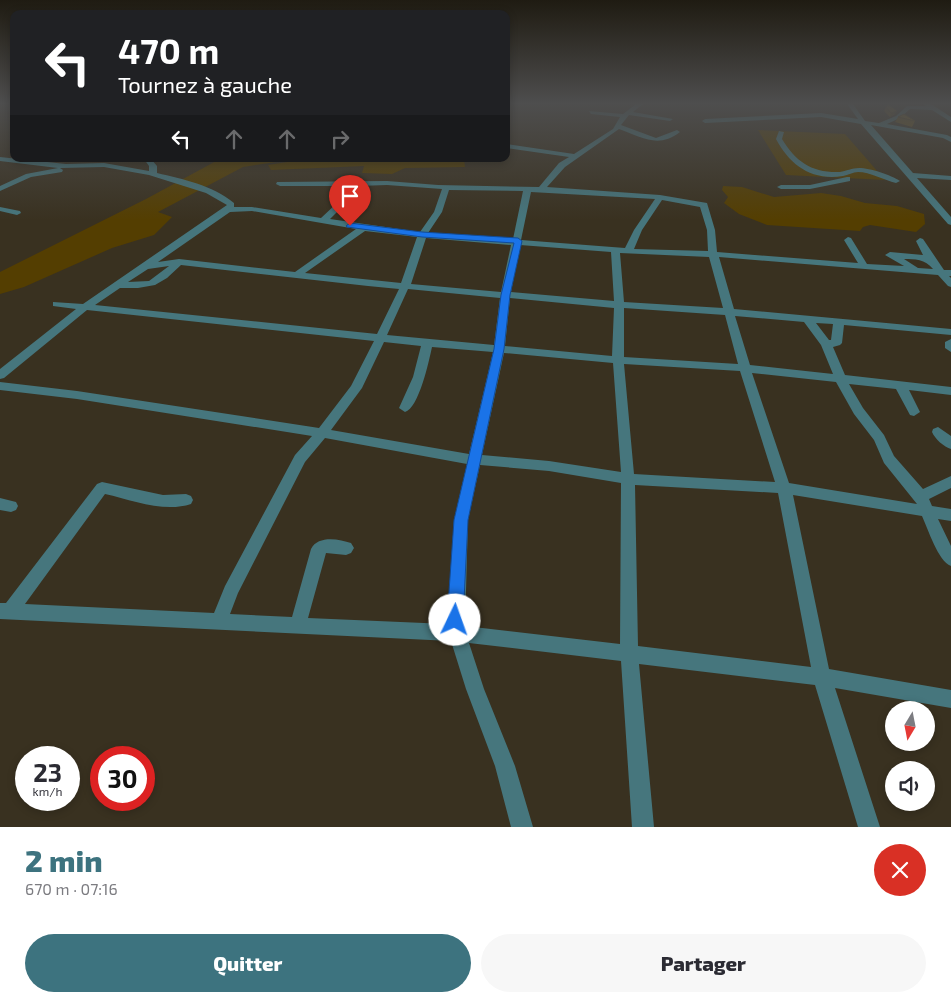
<!DOCTYPE html>
<html lang="fr">
<head>
<meta charset="utf-8">
<style>
  :root { --surface:#fff; --page:#f7f7f7; --text:#2b2b33; --muted:#7c7c81; --accent:#3d737f }
  body { margin:0; font-family:"Exo 2",sans-serif; background:var(--page); color:var(--text); height:100vh; display:flex; flex-direction:column; font-size:19px; white-space:nowrap }
  * { box-sizing:border-box; margin:0 }
  p { font-size:16px; color:var(--muted) }
  .icon { flex:none; width:28px; height:28px; fill:none; stroke:currentColor; stroke-width:2; stroke-linecap:round; stroke-linejoin:round }
  .map { position:relative; height:827px; overflow:hidden }
  .side { display:flex; flex-direction:column; background:var(--surface); flex:1 }
  .side>* { flex:none }
  .top-card { position:absolute; left:10px; top:10px; width:500px; height:152px; border-radius:10px; box-shadow:0 2px 8px #0003; background:#202124; color:#fff; overflow:hidden }
  .needle { width:32px; rotate:190deg }
  .fabs { position:absolute; left:885px; top:701px; display:grid; gap:10px }
  .fabs a { display:grid; place-items:center; width:50px; height:50px; border-radius:50%; background:var(--surface); box-shadow:0 2px 8px #0003; font-size:25px }
  .speed { position:absolute; left:15px; top:746px; display:flex; gap:10px; font-size:25px; font-weight:700; text-align:center }
  .speed>* { display:grid; place-content:center; width:65px; height:65px; border-radius:50%; background:var(--surface); box-shadow:0 2px 8px #0003; line-height:1 }
  .speed small { font-size:12px; font-weight:400 }
  .speed .limit { border:8px solid #d22; background:#fff; color:#111 }
  .pin { position:absolute; display:grid; place-items:center; width:42px; height:42px; color:#fff; margin:-51px -21px; border-radius:50% 50% 50% 0; rotate:-45deg; box-shadow:0 0 5px #0007 }
  .pin .icon { rotate:45deg }
  .me { position:absolute; width:55px; margin:-28px; rotate:3deg; stroke-linejoin:round; filter:drop-shadow(0 0 4px #0008) }
  .turn { display:flex; align-items:center; gap:18px; height:105px; padding:0 25px; font-size:22px }
  .turn .icon { width:65px; height:65px; stroke-width:2.5 }
  .turn b { display:block; font-size:35px; line-height:42px }
  .lanes { display:flex; align-items:center; height:48px; padding:0 25px; background:#0003; justify-content:center; gap:25px; direction:ltr }
  .lanes .off { opacity:.35 }
  .round { display:grid; place-items:center; flex:none; width:52px; height:52px; border-radius:26px; background:var(--page) }
  .headline { display:flex; align-items:center; justify-content:space-between; height:85px; padding:0 25px }
  h1 { font-size:30px; font-weight:800; line-height:38px; color:var(--accent) }
  .cta { display:flex; gap:10px; margin-top:auto; padding:10px 25px }
  .cta a { flex:1; height:58px; border-radius:30px; background:var(--accent); color:#fff; font-size:20px; font-weight:800; line-height:58px; text-align:center }
  .cta a+a { background:var(--page); color:var(--text) }
  .map>svg:first-child { display:block }
  .green { fill:#543e01 }
  .lines { fill:none; stroke-linecap:round; stroke-linejoin:round }
  .minor { fill:#46767d; fill-rule:evenodd }
  .wall { fill:#6e5515 }
  .shaded-wall { fill:#5a4511 }
  .building { fill:#806318; stroke:#5a4511 }
  .route { fill:#1a73e8; stroke:#114b97 }
</style>
</head>
<body>
<div class="map">
<svg width="951" height="827" viewBox="0 0 951 827">
  <rect width="100%" height="100%" fill="#393120"/>
  <path class="green" d="M758,130L845,134L885,180L786,175Z
    M204,159H296L243,167L158,212L172,217L154,235L112,248L24,287L0,294V272L146,199L218,160L201,162Z
    M307,159H464L465,167L405,168L392,174L362,173L364,166L271,170L268,165Z
    M723,186L742,187L774,197L821,193L841,196L865,203L897,206L924,214L925,224L916,232L870,225L863,227L860,231L767,225L739,214L724,203L728,197L722,190Z"/>
  <g class="lines">
    <path class="minor" d="M636,104H643L633,112L673,119L670,121L629,115L621,125L656,138L677,130L680,132C658,149 642,137 619,129L565,167L547,187L660,195L707,203L715,230L717,252L858,263L844,240L848,237L851,238L867,264L904,266L885,255L890,252L923,255L916,241L920,238L923,239L944,270H951V276H949L951,278V287L948,286L938,275L719,257L734,309L951,329V335L844,325L842,343L840,345L833,347L845,375L951,387V395L909,390L920,412L914,416L910,415L896,389L849,384L863,408L884,435L894,456L923,489L951,476V488L929,499L932,506L951,509V521L938,519L951,546V566C938,561 928,529 922,516L793,495L829,669L951,690V708L835,688L880,827H858L815,685L639,664L654,827H632L621,661L469,643L484,689L515,766L533,827H511L495,766L466,689L451,641L0,619V603H6L97,484L102,482L163,495L186,494L191,496L193,500L191,504C164,513 132,500 105,494L25,604L214,613L225,586L295,455L312,436L77,399L0,390V382L77,391L319,428L351,386L374,341L87,310L4,378L0,379V369L76,309L53,306V302L83,304L227,205L206,193L149,175L104,167L60,168L63,170L62,172L31,177L0,191V186L26,174L58,168L0,161V157L66,164L104,163L149,171V166L144,159H151L157,166V173C183,179 212,185 234,203V207H252L321,218L351,190L350,186H280L276,184L277,182L387,181L438,185L539,187L559,163L569,157L506,148V144L574,154L613,129L620,117L591,114L589,111L623,114ZM387,185L442,189L434,212L420,232L330,219L359,190L358,186ZM449,190L523,191L513,239L428,233L442,212ZM531,192L655,199L634,230L625,248L521,240ZM662,200L700,207L707,230L708,251L634,249L642,230ZM252,211L356,229L295,272L179,259L158,262L230,212ZM365,231L417,237L401,283L305,273ZM426,238L511,245L501,292L411,284ZM520,245L611,252L614,301L511,292ZM620,253L709,257L723,308L624,302ZM904,259C915,259 925,259 933,269L918,268ZM181,265L368,286L399,289L377,334L95,305L120,288H138L155,285L167,278ZM169,266L149,281L128,282L148,269ZM408,289L500,298L494,345L387,335ZM510,298L614,308L612,356L505,346ZM624,308L725,315L738,364L624,357ZM735,316L804,322L821,345L833,374L750,365ZM816,323L833,324L831,340H829ZM384,342L421,346L413,377L399,408L405,412C419,408 429,361 432,347L493,352L469,454L331,430L362,388ZM504,353L613,363L621,472L549,461L482,455ZM624,364L740,371L775,482L634,474ZM752,373L836,382L854,414L874,440L884,463L917,504L789,483ZM325,438L467,464L454,520L447,624L308,618L326,553L346,555L351,553L354,548L351,543C339,539 318,535 311,549L292,617L230,614L238,593L305,462ZM480,465L549,471L621,483L620,644L465,626L468,520ZM635,485L778,493L811,667L638,646Z
      M847,104H853L865,121L879,123L896,116L907,106H926L924,104H931L951,117V122L932,110L910,109L900,118L887,124L947,135L951,137V142L943,138L871,125L913,173L951,176V180L917,178L951,217V225L948,224L861,124L821,117L705,123L702,121L705,119L821,113L858,119Z
      M779,131L784,132L782,139C796,162 812,173 840,172C846,171 852,168 859,168C870,168 891,175 900,181L896,183C884,180 870,172 858,172C853,172 848,175 843,176C811,181 790,165 776,139Z
      M847,177H850V181L810,189H781L777,187L781,185H810Z
      M0,207L20,211L21,213L17,215L0,211Z
      M951,339V352L945,348V342Z
      M938,427L951,436V449C944,447 935,439 932,432L933,429Z
      M0,498L16,502L18,506L16,510L11,512L0,510Z"/>
  </g>
  <path class="wall" d="M886,107L895,114L890,117L884,111Z
    M898,117L915,121L912,127L895,122Z"/>
  <path class="shaded-wall" d="M897,111L895,114L890,117L891,113Z"/>
  <path class="building" d="M888,104L897,111L891,113L886,107Z
    M904,114L915,121L898,117Z"/>
  <linearGradient id="sky" x2="0" y2="1"><stop stop-color="#1f1b12"/><stop offset="0.47" stop-color="#4e4e4e"/><stop offset="1" stop-color="#4e4e4e" stop-opacity="0"/></linearGradient>
  <rect width="951" height="220" fill="url(#sky)"/>
  <path class="route" d="M350,223L422,232L518,238L522,241L510,295L504,349L468,520L463,620L461,625L455,627L450,625L447,620L454,520L494,349L501,295L514,243L422,237L347,227L346,226Z"/>
</svg>
<div class="fabs">
<a><svg class="needle" viewBox="-14 -14 28 28"><path d="M0-13l5 13h-10z" fill="#e53935"/><path d="M0 13l5-13h-10z" fill="#7c7c81"/></svg></a>
<a><svg class="icon" aria-label="sound" viewBox="0 0 24 24"><path d="M4 9h4l5-4v14l-5-4H4zM17 9q2 3 0 6"/></svg></a>
</div>
<div class="speed"><div>23<small>km/h</small></div><div class="limit">30</div></div>
<div class="pin" style="left:350px;top:226px;background:#d93025"><svg class="icon" aria-label="arrive" viewBox="0 0 24 24"><path d="M6 21V4h12l-3 4 3 4H6"/></svg></div>
<svg class="me" style="left:455px;top:620px" viewBox="-20 -20 40 40"><circle r="19" fill="#fff"/><path d="M0-13L10 11 0 6-10 11z" fill="#1a73e8"/></svg>
<div class="top-card">
<div class="turn"><svg class="icon" aria-label="left" viewBox="0 0 24 24"><path d="M17 20v-9H6M10 6l-5 5 5 5"/></svg><div><b>470 m</b>Tournez à gauche</div></div>
<div class="lanes"><svg class="icon" aria-label="left" viewBox="0 0 24 24"><path d="M17 20v-9H6M10 6l-5 5 5 5"/></svg><svg class="icon off" aria-label="ahead" viewBox="0 0 24 24"><path d="M12 20V5M6 11l6-6 6 6"/></svg><svg class="icon off" aria-label="ahead" viewBox="0 0 24 24"><path d="M12 20V5M6 11l6-6 6 6"/></svg><svg class="icon off" aria-label="right" viewBox="0 0 24 24"><path d="M7 20v-9h11M14 6l5 5-5 5"/></svg></div>
</div>
</div>
<section class="side">
<div class="headline"><div><h1>2 min</h1><p>670 m · 07:16</p></div><a class="round" style="background:#d93025;color:#fff"><svg class="icon" aria-label="close" viewBox="0 0 24 24"><path d="M6 6l12 12M18 6L6 18"/></svg></a></div>
<div class="cta"><a>Quitter</a><a>Partager</a></div>
</section>
</body>
</html>
